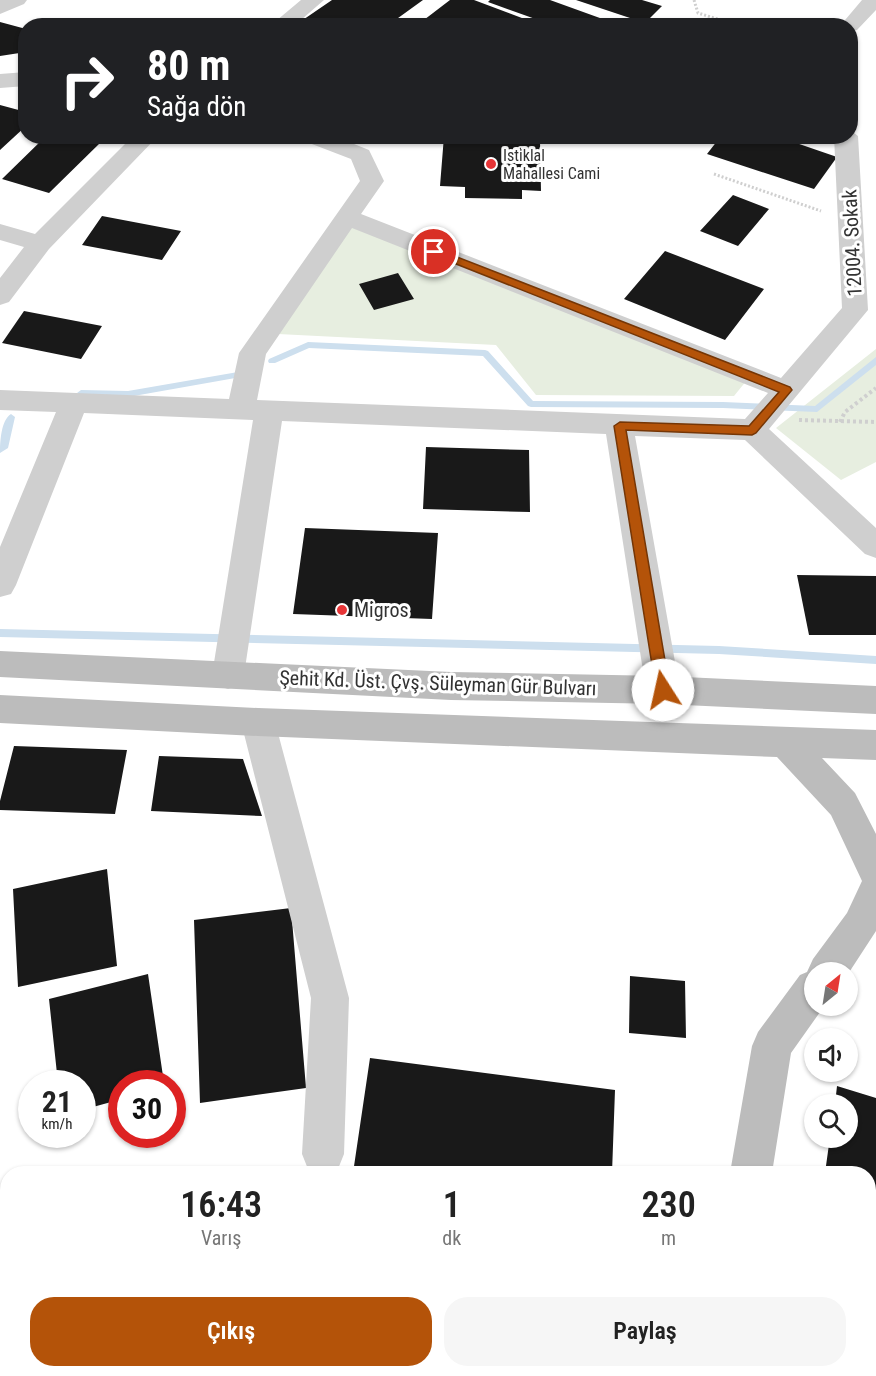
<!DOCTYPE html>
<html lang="tr">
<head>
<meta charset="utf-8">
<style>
  :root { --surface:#fff; --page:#f6f6f6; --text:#222; --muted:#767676; --accent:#b45309 }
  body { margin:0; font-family:"Roboto Condensed",sans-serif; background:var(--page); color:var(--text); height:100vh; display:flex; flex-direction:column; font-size:22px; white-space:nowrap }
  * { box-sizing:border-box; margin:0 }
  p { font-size:20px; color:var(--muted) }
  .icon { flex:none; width:33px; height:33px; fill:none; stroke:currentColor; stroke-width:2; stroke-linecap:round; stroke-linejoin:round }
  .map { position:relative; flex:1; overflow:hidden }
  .details { position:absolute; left:0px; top:1166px; width:876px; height:212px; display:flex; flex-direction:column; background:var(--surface); border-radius:24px 24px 0 0; box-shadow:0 2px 4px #0004 }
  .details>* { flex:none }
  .banner { position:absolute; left:18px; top:18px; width:840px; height:126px; border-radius:24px; box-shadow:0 2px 4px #0004; background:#202124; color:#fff; overflow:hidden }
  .needle { width:39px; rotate:30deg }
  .controls { position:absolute; left:804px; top:962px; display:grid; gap:12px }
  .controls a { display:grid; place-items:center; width:54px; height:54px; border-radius:50%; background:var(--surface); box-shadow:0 2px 4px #0004; font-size:30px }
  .speed { position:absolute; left:18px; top:1070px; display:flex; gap:12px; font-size:30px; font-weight:700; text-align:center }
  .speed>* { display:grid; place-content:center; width:78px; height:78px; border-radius:50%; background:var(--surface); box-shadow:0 2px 4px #0004; line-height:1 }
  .speed small { font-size:15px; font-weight:400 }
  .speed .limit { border:9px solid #d22; background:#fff; color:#111 }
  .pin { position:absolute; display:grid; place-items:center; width:51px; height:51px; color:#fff; margin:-26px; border:3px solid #fff; border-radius:50%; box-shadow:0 2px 6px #0007 }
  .me { position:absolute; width:66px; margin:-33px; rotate:350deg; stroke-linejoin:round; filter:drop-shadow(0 0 4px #0008) }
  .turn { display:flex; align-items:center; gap:21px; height:126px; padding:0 30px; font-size:27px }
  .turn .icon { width:78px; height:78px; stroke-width:2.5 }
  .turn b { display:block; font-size:42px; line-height:51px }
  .eta { display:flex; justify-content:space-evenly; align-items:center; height:102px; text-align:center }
  .eta b { font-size:36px; font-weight:600; line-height:42px }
  .primary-button { display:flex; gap:12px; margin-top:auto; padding:12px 30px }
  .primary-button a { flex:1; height:69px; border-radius:24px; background:var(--accent); color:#fff; font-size:24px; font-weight:600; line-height:69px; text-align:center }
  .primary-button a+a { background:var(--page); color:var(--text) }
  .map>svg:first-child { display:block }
  .green { fill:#e7eee0 }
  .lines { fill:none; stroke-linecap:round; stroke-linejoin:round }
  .stream { fill:#cddfee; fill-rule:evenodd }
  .building { fill:#191919 }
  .path-far1 { stroke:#cfcfcf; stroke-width:3; stroke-dasharray:2 2; stroke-linecap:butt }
  .path { stroke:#cfcfcf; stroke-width:4; stroke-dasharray:3 3; stroke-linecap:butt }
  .street { fill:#cfcfcf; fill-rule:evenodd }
  .secondary { fill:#bcbcbc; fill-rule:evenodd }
  .route { fill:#b45309; stroke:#753606; stroke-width:1.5 }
  .poi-dot { fill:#e73537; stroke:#fff; stroke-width:2 }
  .labels { text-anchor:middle; stroke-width:6; stroke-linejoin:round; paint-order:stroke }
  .far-poi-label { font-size:16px; fill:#323232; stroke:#fff; text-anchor:start }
  .street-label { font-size:20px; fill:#323232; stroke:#fff }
  .poi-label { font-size:20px; fill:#323232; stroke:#fff; text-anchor:start }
</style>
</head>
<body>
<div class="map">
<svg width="876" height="1376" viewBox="0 0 876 1376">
  <rect width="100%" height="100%" fill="#fff"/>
  <path class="green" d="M353,225L747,380L734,396L536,395L496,345L278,334Z
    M876,349V462L841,480L776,428Z"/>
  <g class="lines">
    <path class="stream" d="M308,342L485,350L488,351L533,401L723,402L815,406L876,357V365L817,412L723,408L531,407L528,406L483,356L309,348L275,363H269L268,361L269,359Z
      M238,372L242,375L241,377L128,397L81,396L77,393L81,390L128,391Z
      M11,414L15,417L8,448L0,453C0,442 1,420 11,414Z
      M0,629L719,646L876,656V664L719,654L0,637Z"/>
  </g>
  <path class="building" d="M332,0H423L387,26H294Z
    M450,0H474L543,26H416Z
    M490,0H550L622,26H555L488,2Z
    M576,0H642L662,6L645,23Z
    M0,22L26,29V52L0,56Z
    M0,105L26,112V126L0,150Z
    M46,136H77L100,143L49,193L2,179Z
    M444,136H548V141H540L541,191L522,190V199L465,198V187L440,186Z
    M721,136H776L837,157L814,189L707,154Z
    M733,195L769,209L738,246L700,231Z
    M102,216L181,231L162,260L82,245Z
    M665,251L764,289L725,340L624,299Z
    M398,273L414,299L374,310L359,284Z
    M24,311L102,326L81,359L2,343Z
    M426,447L529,450L530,512L423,509Z
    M305,528L438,533L432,619L293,614Z
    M797,575L876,576V635H809Z
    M14,746L127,750L115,814L0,810V801Z
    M159,756L243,759L262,816L151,811Z
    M107,869L117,966L18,987L13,889Z
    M291,908L306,1088L200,1103L194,920Z
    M148,974L164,1083H122V1099L82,1110V1083H58L49,999Z
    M630,976L685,981L686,1038L629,1033Z
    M370,1058L615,1090L612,1173H353Z
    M837,1086L876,1098V1215L868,1212V1173H825L830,1137H848V1104H835Z
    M7,1227L8,1370H30L28,1376H0V1250Z
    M54,1370H165L164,1376H52Z
    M202,1370H261L260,1376H200Z
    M269,1370H461L460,1376H290Z
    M791,1370H865L864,1376H790Z"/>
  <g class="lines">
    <path class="path-far1" d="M694,0L698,13L740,26
      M714,174L821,211"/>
    <path class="path" d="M799,420L876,422
      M840,422L845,412L876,388"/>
    <path class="street" d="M0,0H27L24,4L0,14Z
      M301,0H324L294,26H270Z
      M862,0H876V10L857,30L850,32V26H840Z
      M26,72V86L0,88V74Z
      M850,130L858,136L868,310L769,429L876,528V558L865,554L745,440L635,436L680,690L675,700L663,704L651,700L646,690L606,434L282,421L244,675L240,685L228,689L216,685L212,675L253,420L84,413L16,585L11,594L0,597V547L56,412L0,410V390L229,399L239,353L360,181L351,159L304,141L301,136H334L369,150L384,181L361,214L781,378L842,308L834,136H850ZM352,228L768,393L745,419L257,400L266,354Z
      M133,136H158L49,249L9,302L0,305V278L24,247L0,240V224L35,234Z
      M258,708L270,712L275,722L349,998L344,1154L338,1169C326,1173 320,1173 308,1169L302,1154L311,998L241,722L246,712Z
      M868,1266L876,1268V1312L868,1310Z"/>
    <path class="secondary" d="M0,651L451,672L663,676L876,686V714L663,704L451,700L0,677Z
      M0,695L258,708L876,730V760L822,758L855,793L876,834V931L848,974L814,972V1005H825L791,1053L772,1173H730L752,1046L758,1032L800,975L807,972L813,959L847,913L862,881L831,815L777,757L258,736L0,723Z
      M695,1370H741L739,1376H693Z"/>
  </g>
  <path class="route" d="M434,248L790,387L792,390L756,433L752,435L626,430L670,690L668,694H658L656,690L614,426L620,422L749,426L779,392L431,254L429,252Z"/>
  <g class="poi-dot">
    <circle cx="491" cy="164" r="6"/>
    <circle cx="342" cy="610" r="6"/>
  </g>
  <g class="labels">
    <g class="far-poi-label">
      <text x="503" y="161">Istiklal<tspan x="503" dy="18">Mahallesi Cami</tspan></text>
    </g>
    <g class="street-label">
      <text transform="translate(852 243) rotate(-93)" y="7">12004. Sokak</text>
      <text transform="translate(438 683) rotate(2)" y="7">Şehit Kd. Üst. Çvş. Süleyman Gür Bulvarı</text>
    </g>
    <g class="poi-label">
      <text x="354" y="617">Migros</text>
    </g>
  </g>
</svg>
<div class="controls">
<a><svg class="needle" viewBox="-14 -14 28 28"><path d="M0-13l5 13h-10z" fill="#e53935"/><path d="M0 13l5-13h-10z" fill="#767676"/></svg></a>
<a><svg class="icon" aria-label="sound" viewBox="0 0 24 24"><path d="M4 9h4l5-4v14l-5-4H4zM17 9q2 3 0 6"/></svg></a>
<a><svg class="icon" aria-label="search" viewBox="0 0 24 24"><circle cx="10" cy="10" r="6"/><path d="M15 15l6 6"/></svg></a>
</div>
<div class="speed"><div>21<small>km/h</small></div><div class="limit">30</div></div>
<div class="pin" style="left:434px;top:252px;background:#d93025"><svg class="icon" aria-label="arrive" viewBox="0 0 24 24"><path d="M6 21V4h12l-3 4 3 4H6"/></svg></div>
<svg class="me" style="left:663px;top:690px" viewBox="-20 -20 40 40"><circle r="19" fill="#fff"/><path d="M0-13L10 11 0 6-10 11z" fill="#b45309"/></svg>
<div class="banner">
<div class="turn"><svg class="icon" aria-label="right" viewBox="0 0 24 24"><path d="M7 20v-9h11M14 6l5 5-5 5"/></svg><div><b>80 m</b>Sağa dön</div></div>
</div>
<section class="details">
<div class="eta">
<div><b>16:43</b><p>Varış</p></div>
<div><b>1</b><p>dk</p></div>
<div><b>230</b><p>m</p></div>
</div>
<div class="primary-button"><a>Çıkış</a><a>Paylaş</a></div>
</section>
</div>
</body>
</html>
